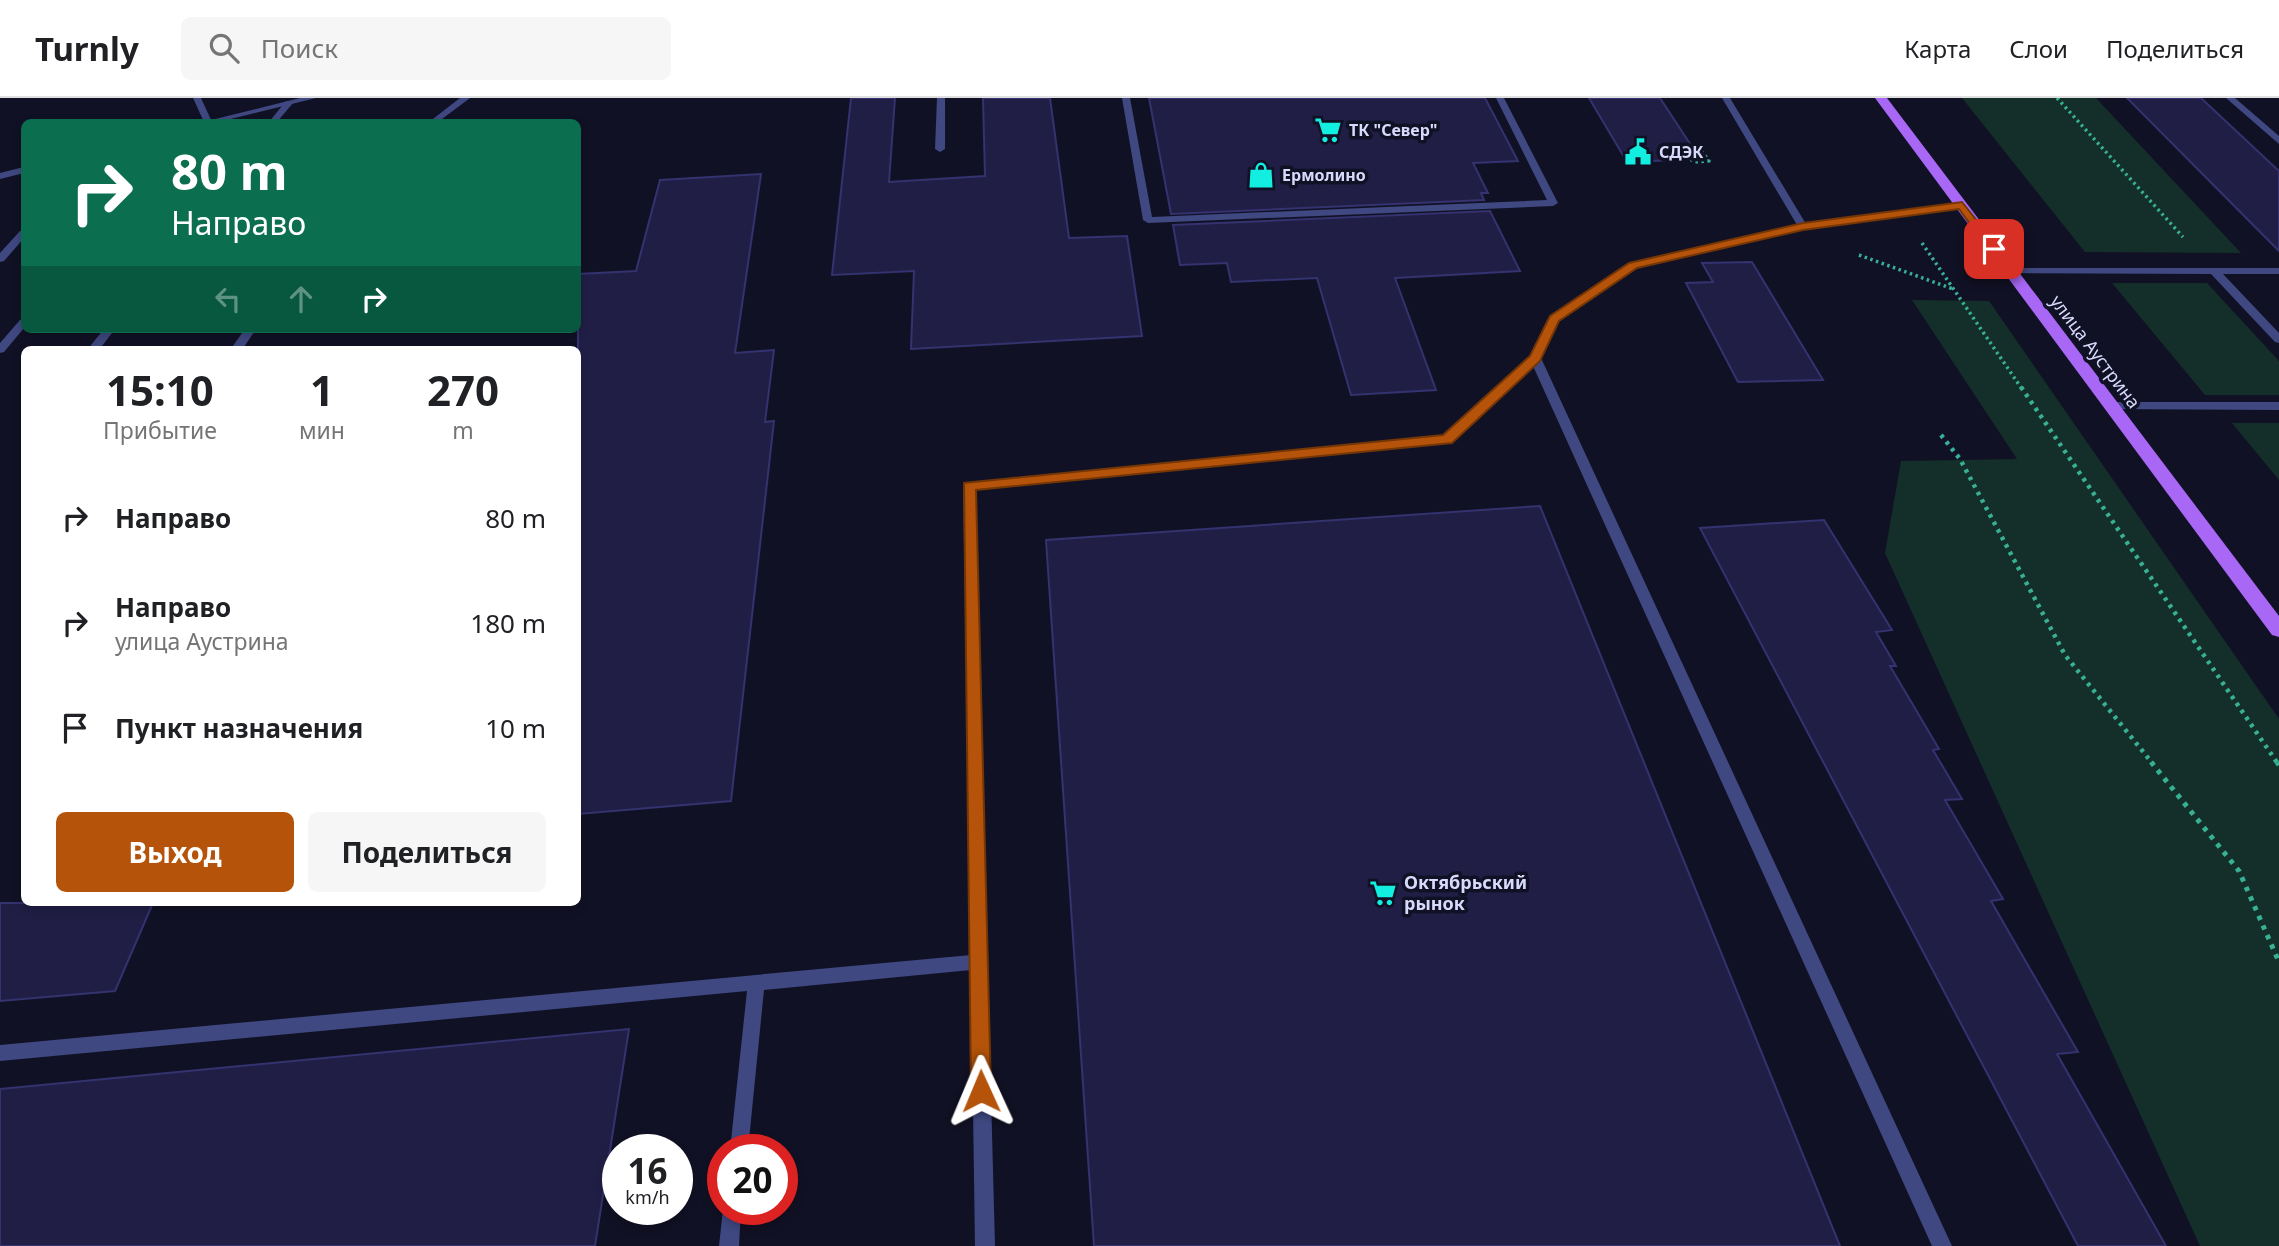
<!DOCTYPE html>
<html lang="ru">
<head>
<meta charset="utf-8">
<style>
  :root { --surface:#fff; --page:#f6f6f6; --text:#202124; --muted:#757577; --line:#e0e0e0; --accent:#b45309 }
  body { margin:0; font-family:"Noto Sans",sans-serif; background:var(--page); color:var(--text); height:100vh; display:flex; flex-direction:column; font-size:26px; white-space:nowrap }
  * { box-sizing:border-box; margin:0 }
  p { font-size:23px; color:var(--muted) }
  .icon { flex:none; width:38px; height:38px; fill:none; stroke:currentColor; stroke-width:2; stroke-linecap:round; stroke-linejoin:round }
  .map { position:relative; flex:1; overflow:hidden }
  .details { position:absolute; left:21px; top:248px; width:560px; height:560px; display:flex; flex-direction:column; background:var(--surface); border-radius:10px; box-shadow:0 4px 10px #0003 }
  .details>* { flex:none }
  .top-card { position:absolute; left:21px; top:21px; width:560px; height:214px; border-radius:10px; box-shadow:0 4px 10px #0003; background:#0b6e4f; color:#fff; overflow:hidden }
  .speed { position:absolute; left:602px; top:1036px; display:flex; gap:14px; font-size:35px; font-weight:700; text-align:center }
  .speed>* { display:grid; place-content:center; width:91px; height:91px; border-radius:50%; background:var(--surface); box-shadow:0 4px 10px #0003; line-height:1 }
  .speed small { font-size:18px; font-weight:400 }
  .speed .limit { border:10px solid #d22; background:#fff; color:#111 }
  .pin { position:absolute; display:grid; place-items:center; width:60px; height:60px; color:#fff; margin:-30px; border-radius:14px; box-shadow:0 4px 10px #0006 }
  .me { position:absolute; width:77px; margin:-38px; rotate:359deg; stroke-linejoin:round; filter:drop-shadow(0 0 5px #0008) }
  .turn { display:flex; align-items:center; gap:24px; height:147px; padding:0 35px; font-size:32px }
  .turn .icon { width:91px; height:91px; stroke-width:2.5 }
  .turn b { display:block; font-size:49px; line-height:60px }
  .lanes { display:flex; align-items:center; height:66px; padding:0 35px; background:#0003; justify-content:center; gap:35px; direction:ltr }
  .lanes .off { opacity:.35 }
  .eta { display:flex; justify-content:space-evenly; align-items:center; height:119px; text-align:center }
  .eta b { font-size:42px; font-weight:700; line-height:49px }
  .action { display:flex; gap:14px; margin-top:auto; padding:14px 35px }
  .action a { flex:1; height:80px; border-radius:10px; background:var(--accent); color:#fff; font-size:28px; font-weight:700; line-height:80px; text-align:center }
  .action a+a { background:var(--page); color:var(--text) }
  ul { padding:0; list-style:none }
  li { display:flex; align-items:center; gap:21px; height:105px; padding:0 35px }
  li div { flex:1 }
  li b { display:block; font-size:26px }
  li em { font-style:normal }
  header { display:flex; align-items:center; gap:42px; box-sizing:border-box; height:98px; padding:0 35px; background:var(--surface); border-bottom:2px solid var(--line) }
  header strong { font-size:33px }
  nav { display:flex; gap:38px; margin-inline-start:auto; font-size:24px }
  .search { width:490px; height:63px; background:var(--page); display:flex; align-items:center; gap:18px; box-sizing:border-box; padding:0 24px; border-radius:10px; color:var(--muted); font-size:26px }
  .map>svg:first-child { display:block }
  .green { fill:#142f29 }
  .building { fill:#201e45; stroke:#34326f; stroke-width:2 }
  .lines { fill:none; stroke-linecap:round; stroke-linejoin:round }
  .path-far2 { stroke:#38b094; stroke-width:3.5; stroke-dasharray:2.5 3.5; stroke-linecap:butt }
  .path-far1 { stroke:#38b094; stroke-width:4.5; stroke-dasharray:3.5 5; stroke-linecap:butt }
  .path { stroke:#38b094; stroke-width:5; stroke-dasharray:4.5 6; stroke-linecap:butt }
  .service { fill:#3f4881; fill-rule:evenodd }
  .minor { fill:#3f4881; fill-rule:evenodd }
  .primary { fill:#a867f4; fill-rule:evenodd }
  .route { fill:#b45309; stroke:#753606; stroke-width:2 }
  .labels { text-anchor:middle; stroke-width:7; stroke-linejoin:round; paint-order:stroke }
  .far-poi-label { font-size:16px; font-weight:bold; fill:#d8dafc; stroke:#111125; text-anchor:start }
  .street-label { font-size:18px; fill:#d8dafc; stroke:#111125 }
  .poi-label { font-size:18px; font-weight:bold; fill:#d8dafc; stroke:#111125; text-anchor:start }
</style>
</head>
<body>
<header>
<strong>Turnly</strong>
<div class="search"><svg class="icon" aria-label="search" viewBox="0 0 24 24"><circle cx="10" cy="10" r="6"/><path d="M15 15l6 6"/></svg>Поиск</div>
<nav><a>Карта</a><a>Слои</a><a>Поделиться</a></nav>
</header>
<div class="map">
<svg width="2279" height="1148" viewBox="0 0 2279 1148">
  <rect width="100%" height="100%" fill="#111125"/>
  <path class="green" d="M1962,0H2096L2241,155L2085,154Z
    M2112,185H2207L2279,263V297H2205Z
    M1912,202L1989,203L2279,621V1148H2200L1885,455L1901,363L2017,361Z
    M2232,325H2279V382Z"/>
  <path class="building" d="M851,0H895L889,84L985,78L983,0H1050L1069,140L1127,138L1142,238L911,251L914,173L832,177Z
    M1149,0H1485L1518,63L1473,65L1488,95H1481L1484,102L1171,116Z
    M1589,0H1660L1700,61L1627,64Z
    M2127,0H2201L2279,73V153Z
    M761,76L735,255L774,252L765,324L774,323L731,703L578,716V176L636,173L660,82Z
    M1490,113L1520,173L1395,180L1436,292L1351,297L1317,180L1231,184L1227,165L1180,167L1173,127Z
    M1752,164L1823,282L1738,284L1686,185L1713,184L1702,165Z
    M1540,408L1840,1148H1094L1046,442Z
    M1824,422L1892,532L1876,534L1896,568H1890L1939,651L1933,652L1962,701L1945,702L2003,801L1991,803L2078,954L2057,956L2166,1148H2078L1700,430Z
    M0,805H153L115,893L0,903Z
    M629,931L595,1148H0V991Z"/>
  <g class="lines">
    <path class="path-far2" d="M2057,0L2183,139
      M1691,61L1693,64L1709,63L1696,46
      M1922,145L2022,291
      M1859,157L1953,191"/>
    <path class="path-far1" d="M2021,289L2278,666
      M1941,337L1960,361L2065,557L2153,666"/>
    <path class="path" d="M2151,664L2239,773L2279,864
      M2277,664L2279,667"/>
    <path class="service" d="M193,0H201L212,24H204Z
      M460,0H470L438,24H429Z
      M937,0H945V51L940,54L935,51Z
      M1122,0H1130L1152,119L1547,102L1496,0H1504L1558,105L1553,108L1148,125L1143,122Z
      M1722,0H1730L1806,126L1962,104L1967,107L1962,110L1803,132L1637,170L1559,223L1541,260L1952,1148H1932L1533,268L1451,344L1447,345L975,392L995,1148H975L971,872L764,892L748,1052H730L747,893L0,963V947L971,857L963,388L965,385L1444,337L1530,258L1550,219L1629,166L1797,127Z
      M2226,0H2235L2279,38V46Z
      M286,3L293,5L277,24H269Z
      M24,132V140L4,163L0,164V155L20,133Z
      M2010,170H2279V176H2223L2279,235V245L2275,244L2211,176L2006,175V171Z
      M24,221V230L4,254L0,255V245L20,222Z
      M104,231H115L99,252H87Z
      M245,231H256L242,252H230Z
      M2112,304H2279V312L2108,311L2106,308Z
      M723,1111H741L739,1148H719Z"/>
    <path class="minor" d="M300,0H316L218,24H203Z
      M24,69V75L0,81V75Z"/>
    <path class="primary" d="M1875,0H1887L2279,518V539L2272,537Z"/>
  </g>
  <path class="route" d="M1962,104L1998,149V153H1990L1959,111L1803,132L1637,170L1559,223L1540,263L1452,345L976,392L991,993L989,1000L981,1003L974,1000L971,993L964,385L1443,337L1530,258L1550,218L1629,165L1803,125Z"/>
  <defs>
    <g id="supermarket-bare" transform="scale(2.1)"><path d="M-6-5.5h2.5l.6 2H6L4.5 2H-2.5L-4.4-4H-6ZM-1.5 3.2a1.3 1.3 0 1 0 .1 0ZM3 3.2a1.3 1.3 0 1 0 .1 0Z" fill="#12eedf" stroke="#111125" stroke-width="2.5" paint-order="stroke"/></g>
    <g id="civic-bare" transform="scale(2.1)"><path d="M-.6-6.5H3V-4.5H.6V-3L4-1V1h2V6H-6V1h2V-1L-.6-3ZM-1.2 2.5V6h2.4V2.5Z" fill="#12eedf" stroke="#111125" stroke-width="2.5" paint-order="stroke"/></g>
    <g id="shop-bare" transform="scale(2.1)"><path d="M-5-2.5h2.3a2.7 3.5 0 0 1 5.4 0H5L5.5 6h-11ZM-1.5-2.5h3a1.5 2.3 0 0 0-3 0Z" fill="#12eedf" stroke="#111125" stroke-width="2.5" paint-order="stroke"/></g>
  </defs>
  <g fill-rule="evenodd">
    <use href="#supermarket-bare" x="1328" y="32"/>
    <use href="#civic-bare" x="1638" y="54"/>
    <use href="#shop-bare" x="1261" y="77"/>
    <use href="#supermarket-bare" x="1383" y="795"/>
  </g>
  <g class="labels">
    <g class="far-poi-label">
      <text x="1349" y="38">ТК "Север"</text>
      <text x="1659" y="60">СДЭК</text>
      <text x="1282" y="83">Ермолино</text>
    </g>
    <g class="street-label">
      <text transform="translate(2095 254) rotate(53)" y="6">улица Аустрина</text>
    </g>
    <g class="poi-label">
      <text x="1404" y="791">Октябрьский<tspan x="1404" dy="21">рынок</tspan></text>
    </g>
  </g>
</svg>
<div class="speed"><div>16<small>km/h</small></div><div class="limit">20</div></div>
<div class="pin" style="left:1994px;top:151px;background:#d93025"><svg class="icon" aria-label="arrive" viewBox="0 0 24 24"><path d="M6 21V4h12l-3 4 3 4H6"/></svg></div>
<svg class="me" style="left:981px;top:993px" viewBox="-20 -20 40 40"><path d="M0-17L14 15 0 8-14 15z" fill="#b45309" stroke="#fff" stroke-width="4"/></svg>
<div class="top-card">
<div class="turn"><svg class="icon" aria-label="right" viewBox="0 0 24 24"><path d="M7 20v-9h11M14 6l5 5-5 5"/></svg><div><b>80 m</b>Направо</div></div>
<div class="lanes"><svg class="icon off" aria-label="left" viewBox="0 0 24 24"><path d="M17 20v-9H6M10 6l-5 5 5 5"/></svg><svg class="icon off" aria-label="ahead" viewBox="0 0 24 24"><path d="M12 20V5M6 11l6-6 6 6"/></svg><svg class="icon" aria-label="right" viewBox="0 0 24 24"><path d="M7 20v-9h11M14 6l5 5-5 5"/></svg></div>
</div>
<section class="details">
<div class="eta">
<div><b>15:10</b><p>Прибытие</p></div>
<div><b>1</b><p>мин</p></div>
<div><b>270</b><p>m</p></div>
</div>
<ul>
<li><svg class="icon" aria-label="right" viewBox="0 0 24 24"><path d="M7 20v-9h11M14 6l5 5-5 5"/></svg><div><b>Направо</b></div><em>80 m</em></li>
<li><svg class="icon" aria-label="right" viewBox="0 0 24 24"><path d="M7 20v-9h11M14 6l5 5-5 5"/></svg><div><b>Направо</b><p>улица Аустрина</p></div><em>180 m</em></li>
<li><svg class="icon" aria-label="arrive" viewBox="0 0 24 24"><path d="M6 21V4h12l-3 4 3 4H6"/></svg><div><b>Пункт назначения</b></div><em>10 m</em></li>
</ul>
<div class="action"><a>Выход</a><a>Поделиться</a></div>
</section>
</div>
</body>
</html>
